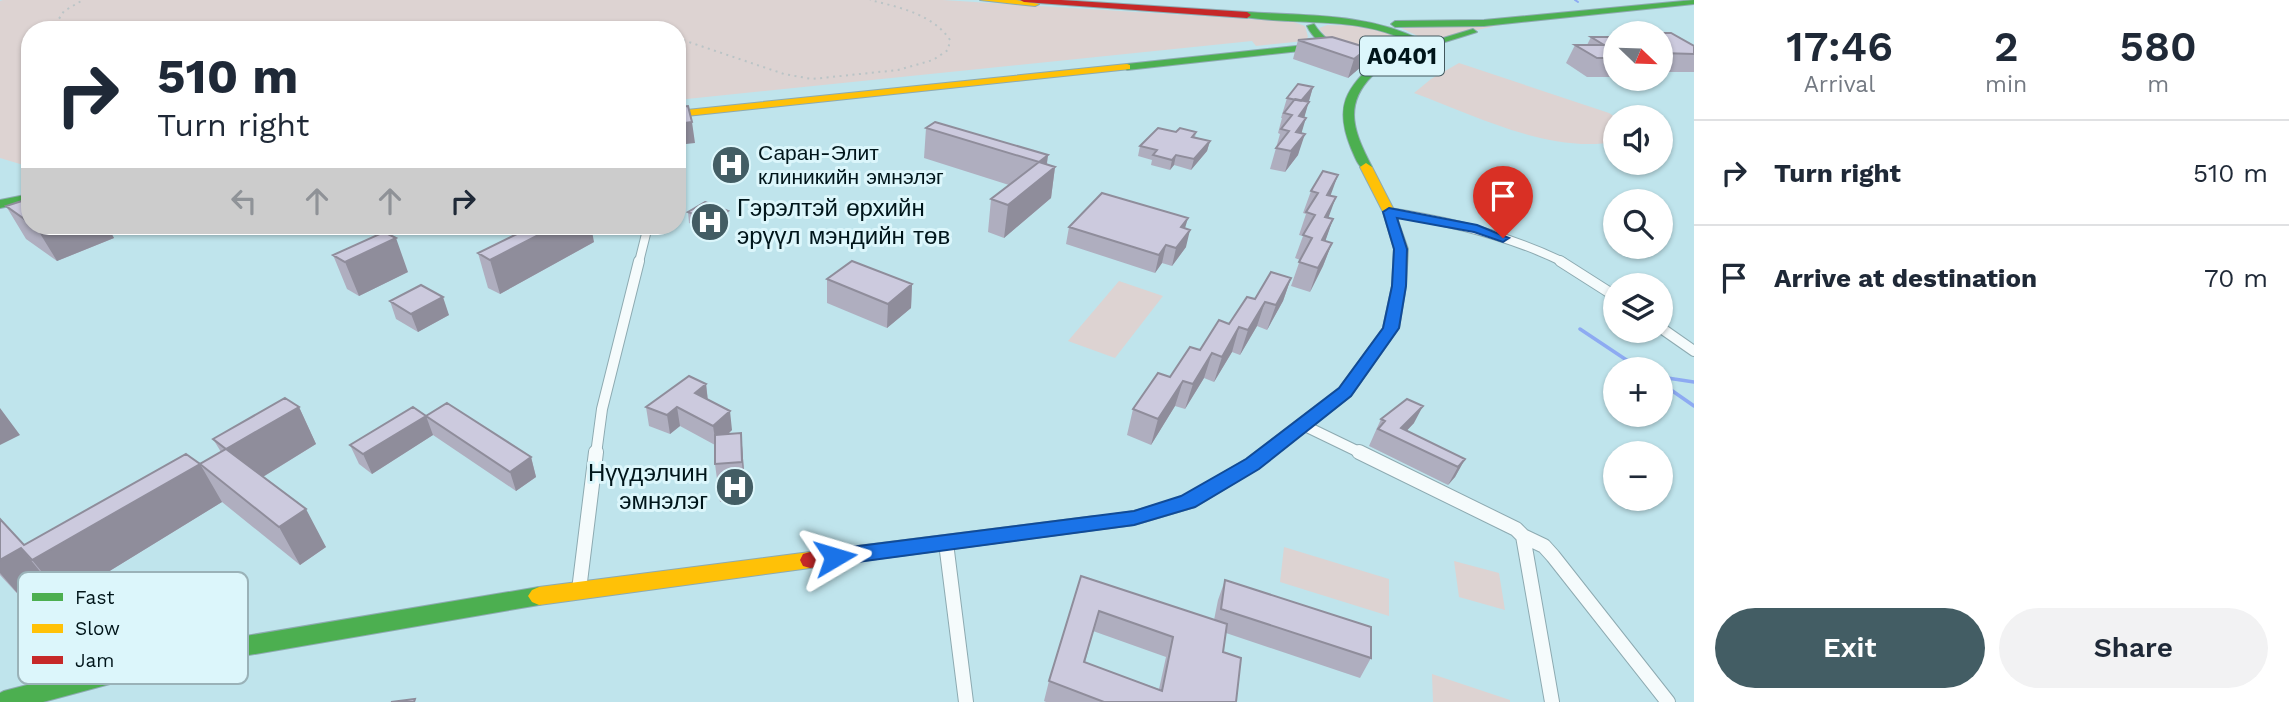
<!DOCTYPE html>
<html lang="en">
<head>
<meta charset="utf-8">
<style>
  :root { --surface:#fff; --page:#f2f2f3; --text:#1f2937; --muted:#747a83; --line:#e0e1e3; --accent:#435d64 }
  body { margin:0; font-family:"Work Sans",sans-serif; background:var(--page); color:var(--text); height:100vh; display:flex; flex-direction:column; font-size:26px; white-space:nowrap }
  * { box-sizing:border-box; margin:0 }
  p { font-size:23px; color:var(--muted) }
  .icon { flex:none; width:38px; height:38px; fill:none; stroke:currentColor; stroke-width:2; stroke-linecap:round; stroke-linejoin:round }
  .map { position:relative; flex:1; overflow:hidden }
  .details { display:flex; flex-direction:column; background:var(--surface); width:595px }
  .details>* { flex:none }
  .hud { position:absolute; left:21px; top:21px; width:665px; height:214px; border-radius:28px; box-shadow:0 2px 5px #0004; background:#fff; color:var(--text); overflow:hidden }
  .needle { width:46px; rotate:113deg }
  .controls { position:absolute; left:1603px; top:21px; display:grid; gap:14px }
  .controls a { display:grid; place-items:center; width:70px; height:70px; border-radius:50%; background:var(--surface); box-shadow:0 2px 5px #0004; font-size:35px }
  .pin { position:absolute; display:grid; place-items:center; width:60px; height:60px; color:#fff; margin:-72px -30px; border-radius:50% 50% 50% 0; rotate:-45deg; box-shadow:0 0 7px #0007 }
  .pin .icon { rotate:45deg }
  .me { position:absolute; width:77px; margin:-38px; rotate:83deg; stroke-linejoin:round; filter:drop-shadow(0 0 5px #0008) }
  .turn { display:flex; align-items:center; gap:24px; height:147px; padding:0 21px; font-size:32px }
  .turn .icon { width:91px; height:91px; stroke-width:2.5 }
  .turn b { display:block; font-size:49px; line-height:60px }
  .lanes { display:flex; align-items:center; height:66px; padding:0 21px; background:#0003; justify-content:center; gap:35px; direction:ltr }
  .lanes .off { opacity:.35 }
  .eta { display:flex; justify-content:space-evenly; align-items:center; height:119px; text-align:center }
  .eta b { font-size:42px; font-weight:600; line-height:49px }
  .cta { display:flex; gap:14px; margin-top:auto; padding:14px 21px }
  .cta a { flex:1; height:80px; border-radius:42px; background:var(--accent); color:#fff; font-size:28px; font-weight:600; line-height:80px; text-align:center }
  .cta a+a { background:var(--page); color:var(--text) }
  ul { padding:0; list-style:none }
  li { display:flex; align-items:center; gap:21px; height:105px; padding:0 21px; border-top:2px solid var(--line) }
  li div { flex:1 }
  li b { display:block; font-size:26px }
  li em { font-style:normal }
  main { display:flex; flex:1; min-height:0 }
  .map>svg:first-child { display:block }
  .green { fill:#ddd3d2 }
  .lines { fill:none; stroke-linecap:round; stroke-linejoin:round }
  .stream-far1 { stroke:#8daaf2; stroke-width:2 }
  .stream { stroke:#8daaf2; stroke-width:3.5 }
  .street-far2-casing { stroke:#8daab1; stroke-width:10 }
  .street-far1-casing { stroke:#8daab1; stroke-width:12 }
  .street-casing { stroke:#8daab1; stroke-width:16 }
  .fast-casing { stroke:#8daab1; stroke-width:2 }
  .slow-casing { stroke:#8daab1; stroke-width:2 }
  .jam-casing { stroke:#8daab1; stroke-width:2 }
  .street-far2 { stroke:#f5fbfc; stroke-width:8 }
  .street-far1 { stroke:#f5fbfc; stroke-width:10 }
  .street { stroke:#f5fbfc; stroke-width:14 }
  .fast { fill:#4caf50; fill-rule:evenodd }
  .slow { fill:#ffc107; fill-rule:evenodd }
  .jam { fill:#c62828; fill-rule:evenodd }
  .rail { stroke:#bac4c6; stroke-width:2; stroke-dasharray:2 4.5; stroke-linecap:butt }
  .wall { fill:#afaebf; fill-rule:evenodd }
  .shaded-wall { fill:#8f8d9b }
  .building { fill:#cccade; stroke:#8f8d9b; stroke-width:2; fill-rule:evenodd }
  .route { fill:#1a73e8; stroke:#114b97; stroke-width:2 }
  .labels { text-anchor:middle; stroke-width:6; stroke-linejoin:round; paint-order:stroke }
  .far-poi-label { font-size:21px; fill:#00151a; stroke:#dcf6fb; text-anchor:start }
  .shield { fill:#dcf6fb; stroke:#42585e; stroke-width:2 }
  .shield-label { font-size:23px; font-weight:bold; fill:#00151a }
  .poi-label { font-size:24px; fill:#00151a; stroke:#dcf6fb; text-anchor:start }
  .key { fill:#dcf6fb; stroke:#9ab2b8; stroke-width:2 }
  .key-label { font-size:19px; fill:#00151a }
</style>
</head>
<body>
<main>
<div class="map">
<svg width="1694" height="702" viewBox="0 0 1694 702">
  <rect width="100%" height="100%" fill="#bfe4ec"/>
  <path class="green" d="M943,0L1294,22L1305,26L1308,37L1304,41L1256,46L1252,41L677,100V30H30V167L0,158V1L3,0Z
    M1596,15L1504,24L1428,41L1397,26Z
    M1327,25C1352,26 1390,22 1409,42C1388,65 1334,54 1319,28Z
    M1459,63L1609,113L1615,117V142C1547,153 1477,116 1414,93L1431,79Z
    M1119,281L1163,296L1115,358L1068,341Z
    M1284,547L1389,579V616L1280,582Z
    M1454,561L1499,573L1505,610L1459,597Z
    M1432,674L1510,700V702H1433Z"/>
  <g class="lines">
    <path class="stream-far1" d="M1575,0L1578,2"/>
    <path class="stream" d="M1580,329L1640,369
      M1661,377L1694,382
      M1661,383L1694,406"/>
    <g class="street-far2-casing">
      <path id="street-far2" d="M1389,212C1449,221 1508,235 1563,262
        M639,262L648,226"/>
    </g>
    <g class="street-far1-casing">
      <path id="street-far1" d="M1560,261L1615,296
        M1661,328L1694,351
        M1303,425L1363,454
        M596,454L602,409L639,261"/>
    </g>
    <g class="street-casing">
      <path id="street" d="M1359,452L1516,529L1523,536L1552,702
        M1523,536L1544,546L1553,556L1668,702
        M946,543L966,702
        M579,590L596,452"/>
    </g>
    <g class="fast-casing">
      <path id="fast" d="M1694,0V4L1484,26L1395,27L1391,24L1395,21L1484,20Z
        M1247,12C1306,16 1367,13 1421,40L1420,45L1473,29L1477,32L1413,52C1404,61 1397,57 1388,61C1382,63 1376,72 1372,76C1342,106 1355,134 1372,167L1366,171C1358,167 1355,157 1351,148C1334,106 1346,89 1377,60C1350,58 1320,52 1307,26L1314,24C1331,52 1370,59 1401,54L1412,43C1358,15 1301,26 1244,17V13Z
        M1315,44L1318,45V49L1127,70L1122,67L1127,64Z
        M30,194V202L0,208V200Z
        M539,587L546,590L550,596L546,602L539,605L162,670L43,702H0V693L4,691L162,650Z"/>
    </g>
    <g class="slow-casing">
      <path id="slow" d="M980,0H1016L1039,4L1035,6Z
        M1127,64L1130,65V69L677,117V111Z
        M1366,163L1372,167L1395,212L1408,249L1406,286L1399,328L1351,396L1258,469L1195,507L1134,525L1095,530L1088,528L1085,523L1088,518L1134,511L1182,497L1246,459L1339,388L1383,328L1392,286L1394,249L1383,212L1360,167Z
        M810,552L817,554L820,560L817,566L810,568L539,605L532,602L528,596L532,590L539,587Z"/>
    </g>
    <g class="jam-casing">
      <path id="jam" d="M1020,0H1061L1247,12L1251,15L1247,18L1024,2Z
        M1095,516L1102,518L1105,523L1102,528L1095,530L810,568L803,566L800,560L803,554L810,552Z"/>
    </g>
    <use href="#street-far2" class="street-far2"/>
    <use href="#street-far1" class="street-far1"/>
    <use href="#street" class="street"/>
    <use href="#fast" class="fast"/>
    <use href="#slow" class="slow"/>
    <use href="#jam" class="jam"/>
    <path class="rail" d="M57,30L55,25L64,11L83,0
      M277,30L369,27L624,30
      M677,38L784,74L812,79L898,70L933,60L948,50L950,40C933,14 898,7 870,0"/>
  </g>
  <path class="wall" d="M1661,33L1694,46V72H1661Z
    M1332,37L1362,66L1348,78L1293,59L1298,40Z
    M1591,37H1615V77H1587L1566,63L1575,45H1587Z
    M1313,87L1304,117L1298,155L1285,172L1270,169L1280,134L1278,133L1282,118H1281L1287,98Z
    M926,128L1048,155L1047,164L1055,167L1051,198L1004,238L988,232L991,199L1009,185L924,158Z
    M1176,132H1196L1195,137L1210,141L1207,151L1191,170L1174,165L1170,170L1151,165L1152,160L1138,156L1140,146Z
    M1311,191L1331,196L1328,218L1333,219L1325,241L1332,243L1323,266L1310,292L1291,286L1300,260L1295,258L1303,236L1299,235L1306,214L1303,213Z
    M30,193V226H107L114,238L57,261L26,239L6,206L26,199L23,195Z
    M728,211L729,222L712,233L689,223L688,212Z
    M213,226H236L222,231Z
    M1069,227L1185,228L1186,247L1172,266L1162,263L1155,273L1066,244Z
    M594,242L500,294L488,288L478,253Z
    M333,255L408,272L359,296L347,289Z
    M1291,278L1283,301L1267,330L1257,326L1240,355L1232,352L1214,382L1204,378L1185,409L1175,406L1151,445L1127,435L1133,409L1229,324Z
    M827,279L912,284L911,308L887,328L827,303Z
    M390,301L449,315L418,332L396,319Z
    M706,384L708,400L732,430L727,435L741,433L744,471L745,500L720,502L715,464V445L680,426L670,434L649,426L646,407Z
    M299,407L316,444L263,477L326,547L300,565L222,502L64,599L52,586L25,602L0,575V519L24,545L200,464L221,452L213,439Z
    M426,416L531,457L536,477L516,491L433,435L372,474L359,464L350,445Z
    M1381,419L1414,423L1406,431L1465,459L1455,477L1448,485L1369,446Z
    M1081,576L1214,620L1218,600L1225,580L1371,658L1360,678L1226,633L1223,652L1236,702H1046L1044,701L1049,681ZM1093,631L1166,657L1159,689L1085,663Z"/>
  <path class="shaded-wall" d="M1368,48L1362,66L1348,78L1354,59Z
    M1313,87L1303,122L1292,137L1301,101Z
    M1306,118L1300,138L1289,153L1296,132Z
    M692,122L695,143L677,145V124Z
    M1305,134L1298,155L1285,172L1291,151Z
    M1210,141L1207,151L1191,170L1194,159Z
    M1048,155L1045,175L1055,167L1051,198L1004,238L1008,205L1039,162Z
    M1176,155L1174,165L1170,170L1172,160Z
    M1338,175L1330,197L1327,195Z
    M1336,197L1328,219L1325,217Z
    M728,211L729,222L712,233L711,221Z
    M1188,218L1183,235L1181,227Z
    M1333,219L1325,242L1322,240Z
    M41,226H107L114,238L57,261L36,227Z
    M219,226H236L222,231Z
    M556,226H591L594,242L500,294L490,260Z
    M1190,230L1186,247L1172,266L1176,248Z
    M396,238L408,272L359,296L345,262Z
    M1332,243L1323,266L1310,292L1318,268Z
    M1166,245L1162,263L1155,273L1159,255Z
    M1291,278L1283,301L1267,330L1276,305Z
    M912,284L911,308L887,328L888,304Z
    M443,297L449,315L418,332L411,314Z
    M1265,302L1257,326L1240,355L1248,330Z
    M1239,327L1232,352L1214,382L1222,357Z
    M1212,353L1204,378L1185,409L1193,384Z
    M1183,381L1175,406L1151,445L1158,419Z
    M706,384L708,403L695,393Z
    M1423,406L1414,423L1399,439L1401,428Z
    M299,407L316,444L248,486L226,449Z
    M677,407L680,426L670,434L667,415Z
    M0,408L20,435L0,445Z
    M730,411L732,430L716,445L713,426Z
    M426,416L433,435L372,474L363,454Z
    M741,433L744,471L745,500L742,462Z
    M531,457L536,477L516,491L510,472Z
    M1465,459L1455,477L1448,485L1458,467Z
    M200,464L222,502L64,599L32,560Z
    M306,509L326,547L300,565L279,527Z
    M21,548L52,586L25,602L0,573V560Z"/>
  <path class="building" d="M1661,33H1671L1694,46V54L1661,53Z
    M1332,37L1368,48L1354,59L1298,40Z
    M1591,37H1615V58H1597L1575,45H1604Z
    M1298,84L1313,87L1301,101L1287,98Z
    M1295,99L1309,102L1299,116L1306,118L1296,132L1305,134L1291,151L1276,148L1289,131L1281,129L1292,115L1284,113Z
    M688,106L692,122L677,124V107Z
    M935,122L1048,155L1039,162L926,128Z
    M1158,128L1176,132L1180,128L1196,132L1192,137L1210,141L1194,159L1176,155L1172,160L1153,155L1157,150L1140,146Z
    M1039,162L1055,167L1008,205L991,199Z
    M1323,171L1338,175L1327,195L1336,197L1325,217L1333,219L1322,240L1332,243L1318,268L1299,262L1312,238L1303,235L1315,215L1306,212L1318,193L1311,191Z
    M30,193V223L6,206L28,199L23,195Z
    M1102,193L1188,218L1181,227L1190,230L1176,248L1166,245L1159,255L1069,227Z
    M705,202L728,211L711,221L688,212Z
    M533,226H556L490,260L478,253Z
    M384,232L396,238L345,262L333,255Z
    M852,261L912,284L888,304L827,279Z
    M1271,272L1291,278L1276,305L1265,302L1248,330L1239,327L1222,357L1212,353L1193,384L1183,381L1158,419L1133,409L1158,373L1170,377L1190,347L1200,350L1219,320L1229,324L1247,297L1255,299Z
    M421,285L443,297L411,314L390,301Z
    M689,376L706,384L695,393L730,411L713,426L677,407L667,415L646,407Z
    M285,398L299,407L226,449L213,439Z
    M1407,399L1423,406L1401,428L1465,459L1458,467L1378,429L1385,421L1381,419Z
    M447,403L531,457L510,472L426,416Z
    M413,407L426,416L363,454L350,445Z
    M741,433L742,462L715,464V435Z
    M226,449L306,509L279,527L200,464Z
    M186,454L200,464L32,560L21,548L0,560V519L24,545Z
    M1081,576L1227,624L1223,652L1241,658L1236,702H1104L1049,681ZM1099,611L1173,637L1162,691L1084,662Z
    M1225,580L1371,627V658L1221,609Z
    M415,699L414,702H391Z"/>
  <path class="route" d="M1389,208L1477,225L1509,238L1503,242L1474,232L1397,218L1407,249L1406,286L1399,328L1351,396L1259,469L1195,507L1134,525L835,565L828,563L825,557L828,552L835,549L1134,511L1181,496L1246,459L1339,388L1383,328L1392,286L1394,249L1383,212Z"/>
  <defs>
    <g id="hospital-disc" transform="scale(2.0125)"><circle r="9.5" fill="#435d64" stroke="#dcf6fb"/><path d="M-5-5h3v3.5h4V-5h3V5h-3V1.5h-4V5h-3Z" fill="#fff"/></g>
  </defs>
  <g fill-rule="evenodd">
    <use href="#hospital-disc" x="731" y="165"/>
    <use href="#hospital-disc" x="710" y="222"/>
    <use href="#hospital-disc" x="735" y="487"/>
  </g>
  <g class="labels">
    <g class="far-poi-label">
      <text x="758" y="160">Саран-Элит<tspan x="758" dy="24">клиникийн эмнэлэг</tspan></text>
    </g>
    <rect class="shield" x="1360" y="36.5" width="84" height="39" rx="5"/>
    <g class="shield-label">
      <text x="1402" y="64">A0401</text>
    </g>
    <g class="poi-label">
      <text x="737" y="216">Гэрэлтэй өрхийн<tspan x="737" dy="28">эрүүл мэндийн төв</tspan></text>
      <text x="708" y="481" text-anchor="end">Нүүдэлчин<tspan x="708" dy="28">эмнэлэг</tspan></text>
    </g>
  </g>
  <rect x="18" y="572" width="230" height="112" rx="10" class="key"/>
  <rect x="32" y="593" width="31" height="8" fill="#4caf50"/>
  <rect x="32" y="624" width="31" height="9" fill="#ffc107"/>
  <rect x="32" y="656" width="31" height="8" fill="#c62828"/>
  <g class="key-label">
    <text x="75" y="604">Fast</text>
    <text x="75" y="635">Slow</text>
    <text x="75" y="667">Jam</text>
  </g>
</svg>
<div class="controls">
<a><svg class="needle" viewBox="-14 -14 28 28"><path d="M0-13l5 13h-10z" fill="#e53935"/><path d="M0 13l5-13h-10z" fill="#747a83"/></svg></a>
<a><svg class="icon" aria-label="sound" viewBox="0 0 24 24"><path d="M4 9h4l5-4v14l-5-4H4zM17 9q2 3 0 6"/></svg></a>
<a><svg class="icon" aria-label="search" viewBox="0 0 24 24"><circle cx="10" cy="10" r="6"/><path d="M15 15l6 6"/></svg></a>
<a><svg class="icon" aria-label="layers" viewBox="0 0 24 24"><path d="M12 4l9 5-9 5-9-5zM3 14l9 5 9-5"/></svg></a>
<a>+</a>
<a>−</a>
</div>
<div class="pin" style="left:1503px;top:238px;background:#d93025"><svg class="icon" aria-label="arrive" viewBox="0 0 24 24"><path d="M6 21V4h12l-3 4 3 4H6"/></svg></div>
<svg class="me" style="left:835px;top:557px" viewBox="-20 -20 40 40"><path d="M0-17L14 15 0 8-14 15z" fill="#1a73e8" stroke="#fff" stroke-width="4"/></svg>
<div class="hud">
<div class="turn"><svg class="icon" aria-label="right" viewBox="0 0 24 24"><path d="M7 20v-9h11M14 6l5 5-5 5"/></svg><div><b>510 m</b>Turn right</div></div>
<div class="lanes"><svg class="icon off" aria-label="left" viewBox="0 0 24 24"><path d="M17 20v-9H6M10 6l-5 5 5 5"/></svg><svg class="icon off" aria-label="ahead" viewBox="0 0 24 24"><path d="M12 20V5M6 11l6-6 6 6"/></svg><svg class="icon off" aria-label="ahead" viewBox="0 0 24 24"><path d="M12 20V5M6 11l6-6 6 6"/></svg><svg class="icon" aria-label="right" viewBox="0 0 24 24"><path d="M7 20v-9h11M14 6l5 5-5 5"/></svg></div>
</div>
</div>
<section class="details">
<div class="eta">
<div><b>17:46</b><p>Arrival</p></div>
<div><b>2</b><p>min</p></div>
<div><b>580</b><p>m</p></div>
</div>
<ul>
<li><svg class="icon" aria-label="right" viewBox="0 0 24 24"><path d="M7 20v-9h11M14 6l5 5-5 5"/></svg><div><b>Turn right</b></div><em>510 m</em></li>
<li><svg class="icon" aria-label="arrive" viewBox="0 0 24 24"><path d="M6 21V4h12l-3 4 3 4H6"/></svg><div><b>Arrive at destination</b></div><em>70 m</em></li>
</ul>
<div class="cta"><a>Exit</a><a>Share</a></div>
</section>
</main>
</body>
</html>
